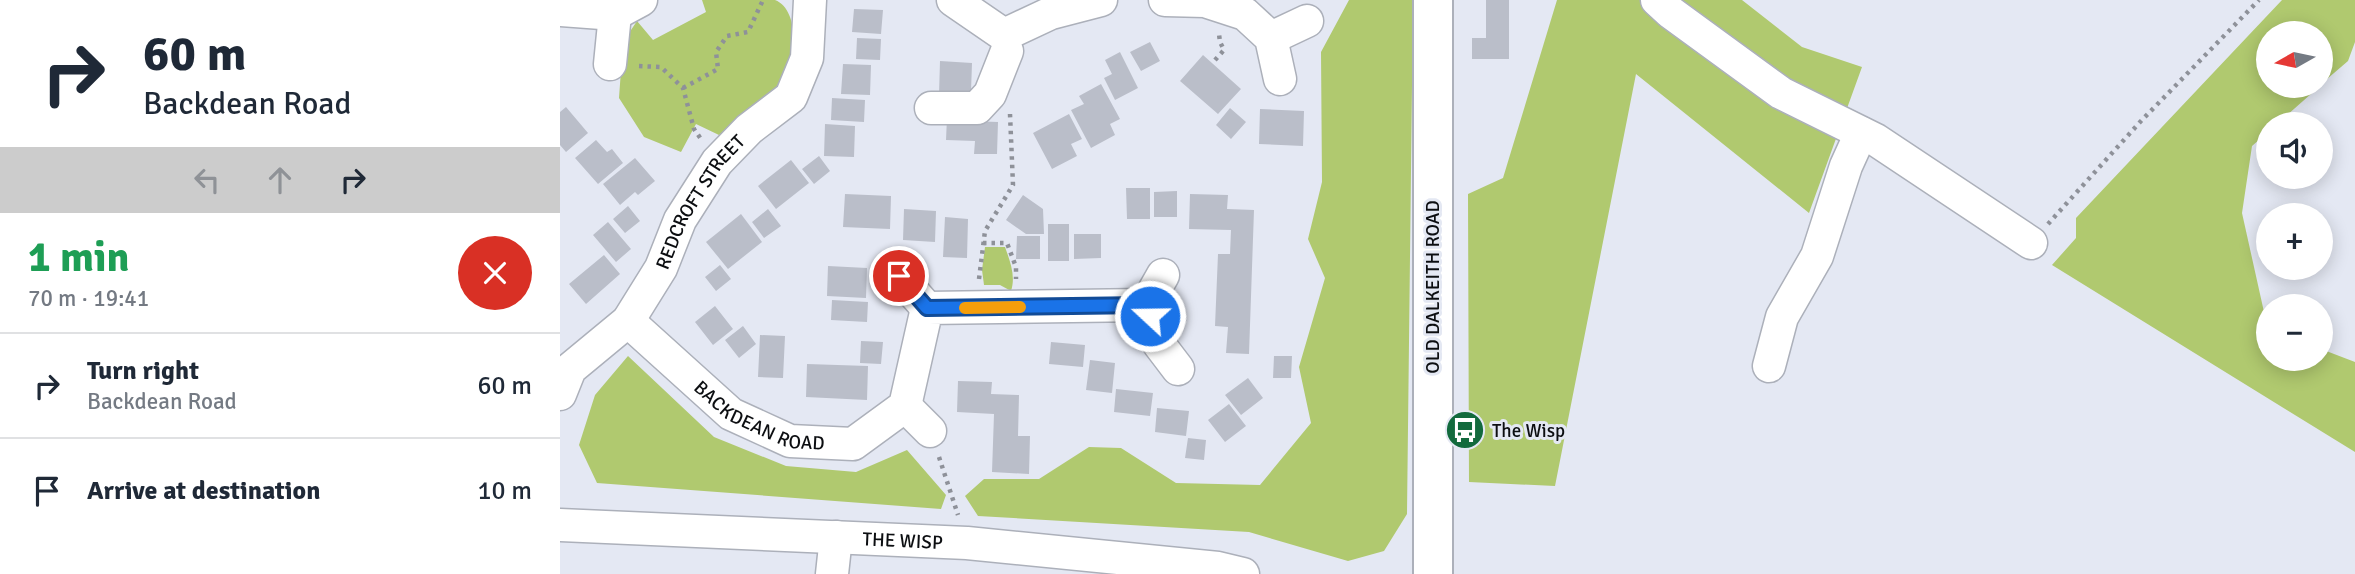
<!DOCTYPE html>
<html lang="en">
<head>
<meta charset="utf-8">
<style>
  :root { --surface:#fff; --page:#f2f2f3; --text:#1f2937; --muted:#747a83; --line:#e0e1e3 }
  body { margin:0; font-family:Signika,sans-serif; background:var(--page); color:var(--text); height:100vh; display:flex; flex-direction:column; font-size:26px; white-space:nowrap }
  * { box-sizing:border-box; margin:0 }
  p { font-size:23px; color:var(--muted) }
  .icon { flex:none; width:38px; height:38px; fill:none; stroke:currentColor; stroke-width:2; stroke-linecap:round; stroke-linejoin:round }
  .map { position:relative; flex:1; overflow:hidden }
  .drawer { display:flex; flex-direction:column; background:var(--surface); width:560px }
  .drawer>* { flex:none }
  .banner { background:#fff; color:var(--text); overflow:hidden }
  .needle { width:46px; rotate:261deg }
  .buttons { position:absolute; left:1696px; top:21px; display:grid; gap:14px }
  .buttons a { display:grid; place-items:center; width:77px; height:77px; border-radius:50%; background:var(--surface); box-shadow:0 4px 18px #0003; font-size:35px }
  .pin { position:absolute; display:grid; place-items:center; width:60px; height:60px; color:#fff; margin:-30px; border:4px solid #fff; border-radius:50%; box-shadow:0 2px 7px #0007 }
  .me { position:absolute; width:77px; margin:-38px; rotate:291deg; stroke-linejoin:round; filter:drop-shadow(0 0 5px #0008) }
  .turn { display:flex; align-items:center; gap:24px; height:147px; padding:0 28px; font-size:32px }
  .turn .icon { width:91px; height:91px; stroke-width:2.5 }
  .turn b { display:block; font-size:49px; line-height:60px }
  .lanes { display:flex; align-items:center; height:66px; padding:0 28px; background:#0003; justify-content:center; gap:35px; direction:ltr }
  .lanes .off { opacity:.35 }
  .round { display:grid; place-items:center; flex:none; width:74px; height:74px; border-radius:37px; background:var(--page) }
  .head { display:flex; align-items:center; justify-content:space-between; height:119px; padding:0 28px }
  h1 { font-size:42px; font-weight:700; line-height:52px; color:#1e9e55 }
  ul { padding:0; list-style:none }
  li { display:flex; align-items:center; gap:21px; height:105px; padding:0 28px; border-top:2px solid var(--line) }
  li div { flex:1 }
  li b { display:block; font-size:26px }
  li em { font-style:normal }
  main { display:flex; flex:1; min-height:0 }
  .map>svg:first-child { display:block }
  .green { fill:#b0c96f }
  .building { fill:#babec9 }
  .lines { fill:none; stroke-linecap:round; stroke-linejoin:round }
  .minor-casing { stroke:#acb0ba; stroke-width:35 }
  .major-casing { stroke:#acb0ba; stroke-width:42 }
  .path { stroke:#8e9199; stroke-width:4.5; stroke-dasharray:3.5 5; stroke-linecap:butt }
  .minor { stroke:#fff; stroke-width:32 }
  .major { stroke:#fff; stroke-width:38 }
  .route-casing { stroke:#114b97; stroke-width:18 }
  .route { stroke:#1a73e8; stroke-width:12 }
  .slow { stroke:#f59e0b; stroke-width:12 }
  .labels { text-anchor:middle; stroke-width:6; stroke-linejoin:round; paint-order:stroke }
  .street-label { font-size:19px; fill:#0c0e11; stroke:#e4e8f3 }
  .poi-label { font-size:19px; fill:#0c0e11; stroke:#e4e8f3; text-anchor:start }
</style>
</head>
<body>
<main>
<section class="drawer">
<div class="banner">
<div class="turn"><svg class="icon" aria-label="right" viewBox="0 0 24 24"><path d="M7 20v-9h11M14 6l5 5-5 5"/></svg><div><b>60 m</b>Backdean Road</div></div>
<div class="lanes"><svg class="icon off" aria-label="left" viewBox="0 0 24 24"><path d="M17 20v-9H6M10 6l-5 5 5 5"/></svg><svg class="icon off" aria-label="ahead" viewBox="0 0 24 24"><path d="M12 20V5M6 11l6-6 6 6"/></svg><svg class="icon" aria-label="right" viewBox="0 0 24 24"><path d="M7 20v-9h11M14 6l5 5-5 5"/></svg></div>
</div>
<div class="head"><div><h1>1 min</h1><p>70 m · 19:41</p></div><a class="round" style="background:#d93025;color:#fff"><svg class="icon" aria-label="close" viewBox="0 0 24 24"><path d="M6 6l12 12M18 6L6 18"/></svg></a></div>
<ul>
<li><svg class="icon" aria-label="right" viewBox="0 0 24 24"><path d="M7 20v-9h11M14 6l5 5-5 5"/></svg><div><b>Turn right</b><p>Backdean Road</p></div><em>60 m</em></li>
<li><svg class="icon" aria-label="arrive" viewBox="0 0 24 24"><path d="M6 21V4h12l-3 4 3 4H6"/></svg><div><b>Arrive at destination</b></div><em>10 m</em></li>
</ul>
</section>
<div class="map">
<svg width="1795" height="574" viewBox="0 0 1795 574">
  <rect width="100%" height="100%" fill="#e4e8f3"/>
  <path class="green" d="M142,0H215C245,12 234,79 214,98C199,112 177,123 159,135L136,124L121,152L84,137L59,98L63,42L77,21L93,40L146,12Z
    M789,0H853L847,514L824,551L788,561L689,532L418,516L405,496L424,479H479L529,447L561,448L616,483L700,485L751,423L739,367L765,278L748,239L762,182L761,52Z
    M997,0H1182L1242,47L1302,67L1249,213L1076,74L995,486L909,482L908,194L943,178Z
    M1722,0H1795V42L1788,61L1760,85V33H1708V86H1760L1717,124H1708V132L1692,146L1682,213L1708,330V359H1760L1761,349L1795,362V452L1492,265L1516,238V218Z
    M425,247H445C450,261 456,276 451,291L440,285H424L422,270Z
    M68,356L154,437L226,466L296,472L347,450L386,495L381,509L37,483L19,445L35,395Z"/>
  <path class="building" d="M926,0H949V59H912V38H926Z
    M294,9L323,10L321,34L292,32Z
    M297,38L321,39L320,60L296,59Z
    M590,42L600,61L581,71L570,52Z
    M560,52L578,88L555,100L544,78L552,74L545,60Z
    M643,55L681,89L658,114L620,81Z
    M380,61L412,63L410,121L438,122L437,154H414L415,141L386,140L388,95H379Z
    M283,64L311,65L310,95L281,94Z
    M541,84L560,119L550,124L555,135L531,148L511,110L524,104L519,96Z
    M272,98L305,100L304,122L271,120Z
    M6,107L28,133L6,152L0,145V112Z
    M670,108L686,122L671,139L656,125Z
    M700,109L744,111L743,146L699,144Z
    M509,114L522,139L511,144L517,156L492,169L473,133Z
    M265,124L295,126L294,157L264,156Z
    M36,140L47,152L52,149L63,163L38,184L15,158Z
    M259,156L270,171L254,184L242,169Z
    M75,158L95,181L78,195L75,192L60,205L43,184Z
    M231,160L249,183L216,209L198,186Z
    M566,188H590V219H567Z
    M617,191V217H594V192Z
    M285,194L331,196L330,229L283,227Z
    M630,194L668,195L667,209L694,210L689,354L666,353L668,327L655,326L658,254H670L671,230L629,229Z
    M463,195L483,209L484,234H466L446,220Z
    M68,206L80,221L65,233L53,219Z
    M208,209L221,226L204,238L192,222Z
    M344,209L376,211L375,242L343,240Z
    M181,214L202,242L168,269L146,242Z
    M385,217L408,219L407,258L383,257Z
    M48,222L71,249L56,262L33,235Z
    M488,224H509V261H488Z
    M514,234H541V258L514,259Z
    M457,236H480V259H456Z
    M44,255L60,274L26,304L9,284Z
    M160,265L171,279L156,291L145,277Z
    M268,266L307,268L306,298L267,296Z
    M272,300L308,302L307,322L271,320Z
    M155,306L173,329L153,345L135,322Z
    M183,326L196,344L179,358L165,340Z
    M200,335L225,336L223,378L198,377Z
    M301,341L323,342L321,364L300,363Z
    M491,342L525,345L523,367L489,364Z
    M714,356H732L731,378H713Z
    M530,360L555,363L552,393L526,390Z
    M247,364L308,366L307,400L246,397Z
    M688,378L703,398L681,415L665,395Z
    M398,381L432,382L431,394L459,395L458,436H470L469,474L432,472L434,414L397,412Z
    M556,389L593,393L590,416L554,412Z
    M669,404L686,426L665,442L648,420Z
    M597,408L629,411L626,436L595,432Z
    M628,438L646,440L644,460L625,458Z"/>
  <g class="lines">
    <g class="minor-casing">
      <g id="minor">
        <path d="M393,0L444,35L491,13L541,0"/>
        <path d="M605,0L645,1L685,14L711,38L720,79"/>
        <path d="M1097,0L1110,12L1221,93L1316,140L1471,243"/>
        <path d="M0,10L55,14L81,0"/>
        <path d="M711,38L747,21"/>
        <path d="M50,64L55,14"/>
        <path d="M371,108H417L430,94L447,51"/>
        <path d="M339,276L367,308"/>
        <path d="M586,305L603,275"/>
        <path id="s1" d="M68,321L171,414L230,441L293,444L345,406L367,308L586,305L599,344L618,369"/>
        <path d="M1209,366L1222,317L1257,256L1286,166L1301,133"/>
        <path id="s2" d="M0,394L10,369L68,321L101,268L120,220L157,162L189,129L231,97L247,58L250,0"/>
        <path d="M345,406L370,431"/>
        <path id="s3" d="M0,525L407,543L658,568L683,574"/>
        <path d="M272,574L276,537"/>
      </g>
    </g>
    <g class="major-casing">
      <path id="major" d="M873,0V574"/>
    </g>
    <path class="path" d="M655,60L664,50L660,42L659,34
      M79,66L101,67L123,88L134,129L141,139
      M123,88L158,69L156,52L167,36L188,32L203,0
      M1488,224L1581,121L1699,0
      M423,243H447L456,267V279
      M419,279L425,231L453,185L450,114
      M379,457L398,515"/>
    <use href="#minor" class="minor"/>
    <use href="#major" class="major"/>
  </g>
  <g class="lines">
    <g class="route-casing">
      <path id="route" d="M339,276L367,308L586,305L590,316"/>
    </g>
    <use href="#route" class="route"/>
    <path class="slow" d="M405,308L460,307"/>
  </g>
  <defs>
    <g id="bus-disc" transform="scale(2.0125)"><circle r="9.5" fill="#126a3d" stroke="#e4e8f3"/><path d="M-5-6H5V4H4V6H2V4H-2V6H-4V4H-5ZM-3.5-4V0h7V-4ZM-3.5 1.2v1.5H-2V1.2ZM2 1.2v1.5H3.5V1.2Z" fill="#fff"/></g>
  </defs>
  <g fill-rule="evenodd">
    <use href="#bus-disc" x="905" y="430"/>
  </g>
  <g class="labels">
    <g class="street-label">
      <text dy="7" stroke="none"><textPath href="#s2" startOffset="242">REDCROFT STREET</textPath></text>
      <text transform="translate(872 287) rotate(-90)" y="7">OLD DALKEITH ROAD</text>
      <text dy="7" stroke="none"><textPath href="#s1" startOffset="166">BACKDEAN ROAD</textPath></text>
      <text dy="7" stroke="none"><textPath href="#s3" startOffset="343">THE WISP</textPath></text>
    </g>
    <g class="poi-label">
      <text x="932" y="437">The Wisp</text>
    </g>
  </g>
</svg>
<div class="buttons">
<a><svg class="needle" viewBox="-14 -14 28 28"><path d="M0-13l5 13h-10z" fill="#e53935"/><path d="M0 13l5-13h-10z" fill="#747a83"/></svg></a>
<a><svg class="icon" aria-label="sound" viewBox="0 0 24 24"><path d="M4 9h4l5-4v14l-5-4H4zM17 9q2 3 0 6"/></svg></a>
<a>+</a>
<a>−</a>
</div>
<div class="pin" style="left:339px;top:276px;background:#d93025"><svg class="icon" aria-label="arrive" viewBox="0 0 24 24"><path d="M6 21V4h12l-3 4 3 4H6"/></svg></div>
<svg class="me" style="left:590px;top:316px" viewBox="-20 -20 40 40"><circle r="17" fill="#1a73e8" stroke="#fff" stroke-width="3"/><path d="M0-11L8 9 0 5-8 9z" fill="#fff"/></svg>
</div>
</main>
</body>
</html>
